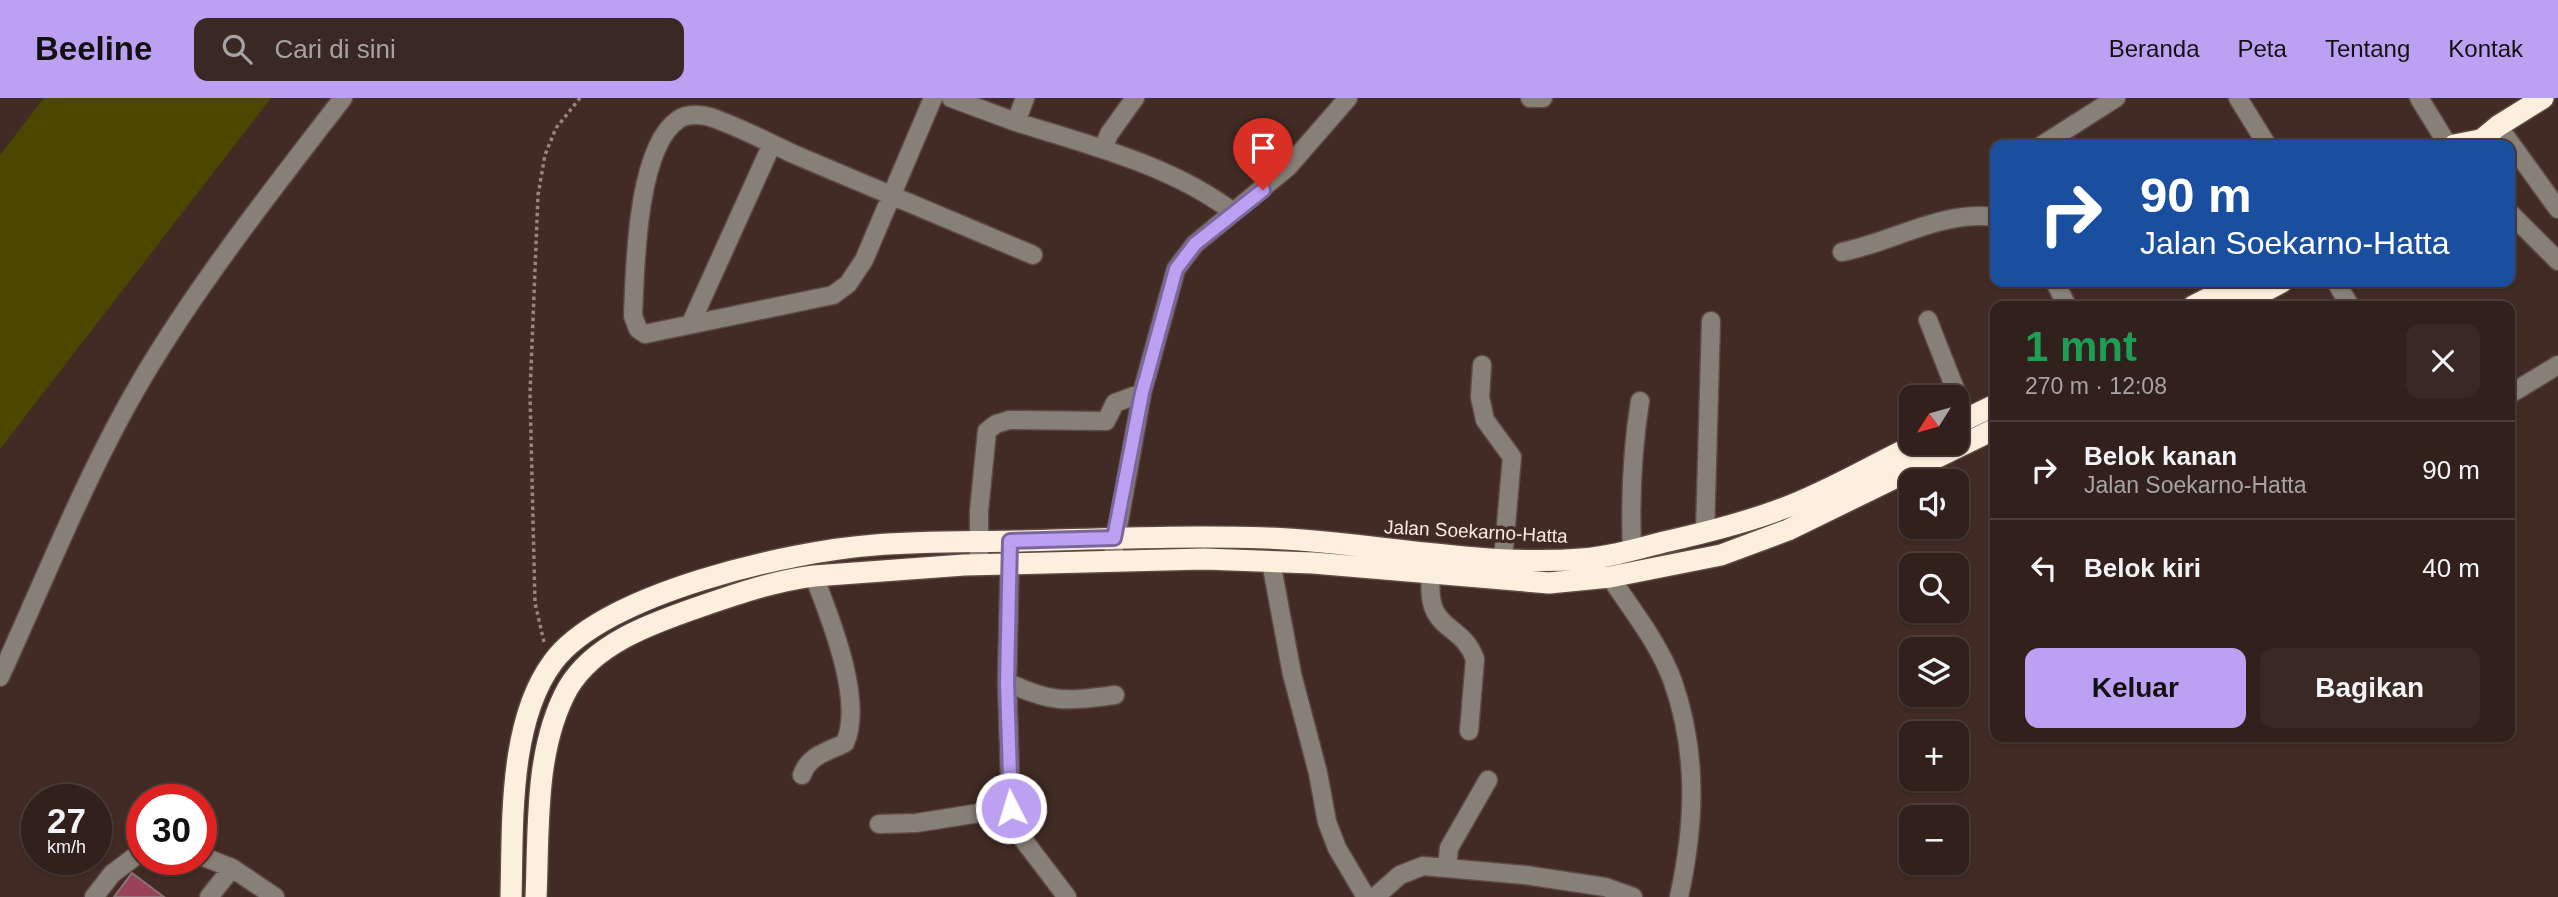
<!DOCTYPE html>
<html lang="id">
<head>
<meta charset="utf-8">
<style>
  :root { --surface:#31201b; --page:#392824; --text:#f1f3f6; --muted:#a8a3a3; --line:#4c3e3a; --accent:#bca0f2 }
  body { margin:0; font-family:Helvetica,sans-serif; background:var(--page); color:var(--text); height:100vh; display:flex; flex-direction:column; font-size:26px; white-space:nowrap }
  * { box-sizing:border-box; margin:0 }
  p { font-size:23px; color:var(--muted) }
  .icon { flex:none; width:38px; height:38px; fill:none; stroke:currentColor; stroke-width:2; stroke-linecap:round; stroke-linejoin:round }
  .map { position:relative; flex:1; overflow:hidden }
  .sheet { position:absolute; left:1990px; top:203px; width:525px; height:441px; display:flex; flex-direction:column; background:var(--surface); border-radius:14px; box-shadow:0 2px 5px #0004,0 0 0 2px var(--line) }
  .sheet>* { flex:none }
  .hud { position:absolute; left:1990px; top:42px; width:525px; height:147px; border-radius:14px; box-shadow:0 2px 5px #0004,0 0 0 2px var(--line); background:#1a4fa0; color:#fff; overflow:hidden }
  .needle { width:46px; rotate:233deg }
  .buttons { position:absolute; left:1899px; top:287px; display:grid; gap:14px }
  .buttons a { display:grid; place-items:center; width:70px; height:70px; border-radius:14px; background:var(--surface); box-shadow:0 2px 5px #0004,0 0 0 2px var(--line); font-size:35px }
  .speed { position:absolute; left:21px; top:686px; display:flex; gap:14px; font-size:35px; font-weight:700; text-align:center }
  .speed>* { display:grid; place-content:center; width:91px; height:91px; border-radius:50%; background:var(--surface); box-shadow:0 2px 5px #0004,0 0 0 2px var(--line); line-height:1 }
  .speed small { font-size:18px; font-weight:400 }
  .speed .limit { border:10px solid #d22; background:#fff; color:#111 }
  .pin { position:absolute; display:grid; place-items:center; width:60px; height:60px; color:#fff; margin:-72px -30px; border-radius:50% 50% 50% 0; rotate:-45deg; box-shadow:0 0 7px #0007 }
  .pin .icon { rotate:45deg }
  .me { position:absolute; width:77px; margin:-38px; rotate:355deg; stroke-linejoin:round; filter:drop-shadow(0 0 5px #0008) }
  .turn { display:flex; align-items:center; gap:24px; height:147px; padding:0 35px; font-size:32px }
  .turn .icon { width:91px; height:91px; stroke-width:2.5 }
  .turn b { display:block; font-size:49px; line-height:60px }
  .round { display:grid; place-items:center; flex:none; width:74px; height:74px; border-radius:14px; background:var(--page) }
  .headline { display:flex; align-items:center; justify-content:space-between; height:119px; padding:0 35px }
  h1 { font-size:42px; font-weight:700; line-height:52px; color:#1e9e55 }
  .button { display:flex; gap:14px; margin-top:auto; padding:14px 35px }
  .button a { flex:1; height:80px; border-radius:14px; background:var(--accent); color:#111; font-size:28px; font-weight:700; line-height:80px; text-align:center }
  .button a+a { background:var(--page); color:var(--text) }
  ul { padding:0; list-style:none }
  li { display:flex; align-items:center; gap:21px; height:98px; padding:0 35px; border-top:2px solid var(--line) }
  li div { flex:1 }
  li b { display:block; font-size:26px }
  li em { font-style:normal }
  header { display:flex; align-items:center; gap:42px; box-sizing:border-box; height:98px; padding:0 35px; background:var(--accent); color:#111 }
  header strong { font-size:33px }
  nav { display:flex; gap:38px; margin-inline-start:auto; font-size:24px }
  .search { width:490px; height:63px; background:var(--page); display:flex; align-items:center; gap:18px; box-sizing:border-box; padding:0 24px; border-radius:14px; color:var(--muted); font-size:26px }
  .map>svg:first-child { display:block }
  .green { fill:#4c4700 }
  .building { fill:#984158; stroke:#8b7075; stroke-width:2 }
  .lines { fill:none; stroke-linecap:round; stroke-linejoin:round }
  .minor-casing { stroke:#5e4a43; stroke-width:21 }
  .highway-casing { stroke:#5e4a43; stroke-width:24 }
  .path { stroke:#97857f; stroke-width:3.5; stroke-dasharray:3.5 3.5; stroke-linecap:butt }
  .minor { stroke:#878078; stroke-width:18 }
  .highway { stroke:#fdefde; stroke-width:21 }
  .route-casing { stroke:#7a689d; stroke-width:18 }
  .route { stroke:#bca0f2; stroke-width:12 }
  .labels { text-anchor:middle; stroke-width:7; stroke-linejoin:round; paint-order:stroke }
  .street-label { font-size:19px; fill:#f8eae5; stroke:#412b24 }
</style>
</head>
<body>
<header>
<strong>Beeline</strong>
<div class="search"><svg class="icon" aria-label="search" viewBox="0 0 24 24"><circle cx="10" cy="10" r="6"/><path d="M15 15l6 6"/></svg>Cari di sini</div>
<nav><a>Beranda</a><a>Peta</a><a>Tentang</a><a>Kontak</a></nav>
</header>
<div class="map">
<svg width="2558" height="799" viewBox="0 0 2558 799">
  <rect width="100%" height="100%" fill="#412b24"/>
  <path class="green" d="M44,0H271L0,351V57Z"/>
  <path class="building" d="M132,775L164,799H114Z"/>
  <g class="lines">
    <g class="minor-casing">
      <path id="minor" d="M933,0L864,162L848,186L833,197L645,236L638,231L633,218C635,172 636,49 679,21C687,16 701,16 710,19C740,29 769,45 798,58C876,91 955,124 1033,157
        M951,0L1016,24
        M1025,0L1016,24C1089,47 1171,67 1233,114
        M1530,0H1543
        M2238,0L2267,47
        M2419,0L2448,47
        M2498,28L2558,111
        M2042,47L2116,0
        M1103,51L1109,36L1135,0
        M2510,115L2558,163
        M1842,154C1893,144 1942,112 1995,119
        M2055,184L2067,208
        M2336,184L2350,208
        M1928,222L1967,321
        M691,225L772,46
        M1482,267L1480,299L1485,322L1512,359L1503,461
        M2510,296L2558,267
        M1705,434L1711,223
        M1010,452L1007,584L1011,710L1022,740L1067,799
        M1632,452C1630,401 1632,353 1640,303
        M979,457V413L987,333L996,326L1009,322L1106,323L1115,305L1142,295
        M1112,462L1142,295L1176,171L1195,146L1288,69L1348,0
        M1271,464L1292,576L1318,675L1327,724L1337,750L1366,799
        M1431,477C1425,536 1461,522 1475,561L1469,633
        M1610,479C1632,512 1660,547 1673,584C1698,656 1695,726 1679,799
        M0,579C46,479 86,376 142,281C200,183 273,91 343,0
        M1007,584C1053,606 1066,603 1115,597
        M802,677C809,657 827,654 845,645C864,602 830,520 814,478
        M879,726L916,725L1011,710
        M201,758L232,770
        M1447,769L1449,750L1488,682
        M94,799L112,776L142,753
        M209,799L232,770L275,799
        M1375,799L1400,777L1423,768L1525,777L1605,789L1633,799"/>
    </g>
    <g class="highway-casing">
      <path id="highway" d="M2454,47L2480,42
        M2475,47L2498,28L2543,0
        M2193,208L2240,184
        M2237,208L2282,184
        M1956,326L1995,307
        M511,799C513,728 508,624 553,564C604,495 791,453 875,447C922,443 970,444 1017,443C1100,441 1184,437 1267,440C1371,444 1477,469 1582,461C1610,459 1637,451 1664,444C1704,435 1745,425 1784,410C1830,393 1874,366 1919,345
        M536,799C539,732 534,651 568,590C594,546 650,526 696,510C734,497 773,483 814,478L964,467L1204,461L1313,465L1549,485L1610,479L1721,457L1788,432L1995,331"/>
    </g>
    <path class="path" d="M544,544L535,505L530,296L538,97L545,57L556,30L580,0"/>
    <use href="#minor" class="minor"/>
    <use href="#highway" class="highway"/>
  </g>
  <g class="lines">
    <g class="route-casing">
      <path id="route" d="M1011,710L1007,584L1010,443L1114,440L1142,295L1176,171L1195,146L1263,92"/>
    </g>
    <use href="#route" class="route"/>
  </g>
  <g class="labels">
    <g class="street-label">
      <text transform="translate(1476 433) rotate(3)" y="7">Jalan Soekarno-Hatta</text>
    </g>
  </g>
</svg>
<div class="buttons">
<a><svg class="needle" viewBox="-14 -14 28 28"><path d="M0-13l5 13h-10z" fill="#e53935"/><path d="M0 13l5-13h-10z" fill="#a8a3a3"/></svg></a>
<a><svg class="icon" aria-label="sound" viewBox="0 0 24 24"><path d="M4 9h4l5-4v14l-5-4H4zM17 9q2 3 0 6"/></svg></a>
<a><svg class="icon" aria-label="search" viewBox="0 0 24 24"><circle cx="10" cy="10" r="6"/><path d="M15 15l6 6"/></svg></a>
<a><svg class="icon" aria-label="layers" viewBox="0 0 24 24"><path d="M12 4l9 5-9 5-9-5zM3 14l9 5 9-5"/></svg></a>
<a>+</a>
<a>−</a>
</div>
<div class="speed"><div>27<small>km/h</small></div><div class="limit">30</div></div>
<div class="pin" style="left:1263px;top:92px;background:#d93025"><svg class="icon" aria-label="arrive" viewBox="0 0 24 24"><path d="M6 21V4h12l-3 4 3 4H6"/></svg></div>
<svg class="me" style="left:1011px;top:710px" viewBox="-20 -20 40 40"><circle r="17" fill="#bca0f2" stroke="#fff" stroke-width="3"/><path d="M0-11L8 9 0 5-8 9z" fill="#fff"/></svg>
<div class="hud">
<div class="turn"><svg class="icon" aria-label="right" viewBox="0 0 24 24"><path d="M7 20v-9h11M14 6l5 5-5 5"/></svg><div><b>90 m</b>Jalan Soekarno-Hatta</div></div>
</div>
<section class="sheet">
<div class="headline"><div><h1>1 mnt</h1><p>270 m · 12:08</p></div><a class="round"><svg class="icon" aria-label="close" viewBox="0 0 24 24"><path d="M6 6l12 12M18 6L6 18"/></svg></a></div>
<ul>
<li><svg class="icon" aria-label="right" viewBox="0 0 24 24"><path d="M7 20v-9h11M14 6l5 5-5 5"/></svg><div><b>Belok kanan</b><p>Jalan Soekarno-Hatta</p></div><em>90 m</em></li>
<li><svg class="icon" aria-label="left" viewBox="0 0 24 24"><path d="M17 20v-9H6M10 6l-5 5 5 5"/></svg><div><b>Belok kiri</b></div><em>40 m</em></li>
</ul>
<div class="button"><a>Keluar</a><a>Bagikan</a></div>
</section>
</div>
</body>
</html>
